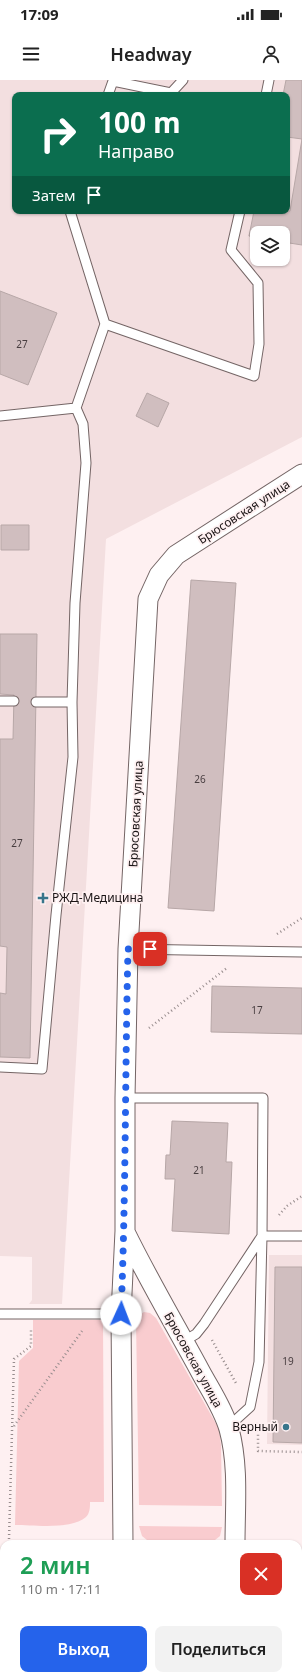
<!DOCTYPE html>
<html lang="ru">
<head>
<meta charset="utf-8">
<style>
  :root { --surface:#fff; --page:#f2f2f2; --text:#222; --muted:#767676; --accent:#2563eb }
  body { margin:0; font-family:"Noto Sans",sans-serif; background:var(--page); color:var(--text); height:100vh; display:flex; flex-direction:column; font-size:15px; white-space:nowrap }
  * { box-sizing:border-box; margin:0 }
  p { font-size:13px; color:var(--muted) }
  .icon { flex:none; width:22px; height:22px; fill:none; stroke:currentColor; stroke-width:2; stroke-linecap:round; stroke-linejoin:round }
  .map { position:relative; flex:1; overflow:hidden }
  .details { position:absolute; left:0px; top:1460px; width:302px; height:140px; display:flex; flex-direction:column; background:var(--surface); border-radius:12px 12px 0 0; box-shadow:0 1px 3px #0004 }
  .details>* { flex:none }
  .top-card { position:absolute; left:12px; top:12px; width:278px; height:122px; border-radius:8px; box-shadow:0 1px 3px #0004; background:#0b6e4f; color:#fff; overflow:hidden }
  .buttons { position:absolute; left:250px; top:146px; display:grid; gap:8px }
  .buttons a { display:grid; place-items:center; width:40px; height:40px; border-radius:8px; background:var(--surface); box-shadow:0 1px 3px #0004; font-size:20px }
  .pin { position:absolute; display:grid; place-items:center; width:34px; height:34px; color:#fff; margin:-17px; border-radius:8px; box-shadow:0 2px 6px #0006 }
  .me { position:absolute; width:44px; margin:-22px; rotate:2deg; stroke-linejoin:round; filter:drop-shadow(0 0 3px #0008) }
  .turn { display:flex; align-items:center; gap:14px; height:84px; padding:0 20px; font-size:18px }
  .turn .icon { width:52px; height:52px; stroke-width:2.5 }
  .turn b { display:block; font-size:28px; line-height:34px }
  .then { display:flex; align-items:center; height:38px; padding:0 20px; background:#0003; gap:8px; font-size:15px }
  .round { display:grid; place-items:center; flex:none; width:42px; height:42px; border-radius:8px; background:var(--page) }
  .summary { display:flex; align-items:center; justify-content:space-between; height:68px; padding:0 20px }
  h1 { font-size:24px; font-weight:600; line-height:30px; color:#1e9e55 }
  .primary-button { display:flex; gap:8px; margin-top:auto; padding:8px 20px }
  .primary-button a { flex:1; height:46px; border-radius:8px; background:var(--accent); color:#fff; font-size:16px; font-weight:600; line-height:46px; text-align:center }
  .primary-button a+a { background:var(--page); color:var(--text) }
  .status { display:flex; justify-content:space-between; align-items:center; height:28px; padding:0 20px; background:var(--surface); direction:ltr }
  .status svg { height:11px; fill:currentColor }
  header { display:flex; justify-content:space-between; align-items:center; height:52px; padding:0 20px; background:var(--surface); font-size:18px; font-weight:600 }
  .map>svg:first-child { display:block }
  .built { fill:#f3dfe0; fill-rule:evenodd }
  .green { fill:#f9cccf }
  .building { fill:#d0bebf; stroke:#b7a7a7 }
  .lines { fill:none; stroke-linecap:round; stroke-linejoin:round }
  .service-casing { stroke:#746565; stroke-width:11 }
  .minor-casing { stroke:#746565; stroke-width:21 }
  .tertiary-casing { stroke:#746565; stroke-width:24 }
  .path { stroke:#988d8e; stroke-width:2.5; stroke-dasharray:1 3; stroke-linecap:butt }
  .service { stroke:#fff; stroke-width:9 }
  .minor { stroke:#fff; stroke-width:19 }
  .tertiary { stroke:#fff; stroke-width:22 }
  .route { stroke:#2563eb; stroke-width:7; stroke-dasharray:0 12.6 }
  .poi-dot { fill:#37758b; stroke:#fef0f1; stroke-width:1.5 }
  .labels { text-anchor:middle; stroke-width:3.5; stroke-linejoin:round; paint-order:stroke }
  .number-label { font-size:10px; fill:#483e40 }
  .street-label { font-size:12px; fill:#1a1415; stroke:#fef0f1 }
  .poi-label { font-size:12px; fill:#1a1415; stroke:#fef0f1; text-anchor:start }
</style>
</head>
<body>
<div class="status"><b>17:09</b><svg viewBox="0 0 49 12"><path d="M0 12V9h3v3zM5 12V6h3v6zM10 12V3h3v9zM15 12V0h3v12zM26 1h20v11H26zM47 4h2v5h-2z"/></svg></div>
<header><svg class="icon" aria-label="menu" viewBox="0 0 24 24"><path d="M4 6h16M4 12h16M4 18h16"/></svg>Headway<svg class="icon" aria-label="person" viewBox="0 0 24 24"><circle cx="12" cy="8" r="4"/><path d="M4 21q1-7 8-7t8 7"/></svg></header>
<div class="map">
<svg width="302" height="1600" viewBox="0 0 302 1600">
  <rect width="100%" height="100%" fill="#fef0f1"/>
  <path class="built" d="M0,0H302V357L106,459L62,1224H29L32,1220V1177L0,1176ZM15,15H287V131H15ZM257,153H283V179H257Z
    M269,1175H302V1365L267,1364Z"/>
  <path class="green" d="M144,1232L150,1233L156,1238L219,1349L221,1365L222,1426L139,1425L136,1241L138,1236Z
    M33,1240H103L104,1422H90C90,1427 90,1433 86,1437C71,1450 34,1445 15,1445L19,1281L33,1268Z
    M139,1446L222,1447L220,1456L210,1464H152L142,1456Z
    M0,1523H4V1563H0Z"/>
  <path class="building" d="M286,0H302V165L283,162V153H257V158L249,156L254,131H290L302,59L287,57V15H283Z
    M0,211L57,233L28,305L0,294Z
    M147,313L169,323L158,347L136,336Z
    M1,445H29V470H1Z
    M191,500L236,503L214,831L168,828Z
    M0,554H37L30,978L0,977V913L6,914L7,867L0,866V659H13L14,615L0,614Z
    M212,906L302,908V954L211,952Z
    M172,1041L228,1043L226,1082H232L229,1154L172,1151L175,1099H165L166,1075H170Z
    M275,1187H302V1363L273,1362Z"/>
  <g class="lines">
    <g class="service-casing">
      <path id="service" d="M108,15L113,1L171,13L183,0
        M266,15L269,0
        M70,131L105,244
        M76,328L105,244L254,296L259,264L258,203L231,170L240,131
        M0,336L76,328L83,344L86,383L75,523L72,622H36
        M0,621H14
        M128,869L302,872
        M0,987L42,989L56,835L73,677L72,622
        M125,1018H263L262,1156H302
        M0,1234H121
        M184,1261L196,1254L204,1244L262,1156L259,1282L250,1327L228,1347"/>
    </g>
    <g class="minor-casing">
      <path id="minor" d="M125,1152C148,1199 174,1243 199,1289C209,1308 223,1328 229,1349C239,1386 235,1426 235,1464
        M123,1464L121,1234L125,1151V1018L128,869L148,519L159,495L176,475L302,394"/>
    </g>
    <g class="tertiary-casing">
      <path id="tertiary" d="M0,1500H4
        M298,1503H302
        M111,1600L112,1596
        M210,1600L211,1596"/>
    </g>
    <path class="path" d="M277,854L302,838
      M149,948L227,888
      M279,1135L287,1126L302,1116
      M212,1260L237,1305
      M256,1343L258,1350V1371L302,1372
      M14,1346L82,1251
      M9,1459L14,1279L31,1266V1250
      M0,1528H4
      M160,1600V1596"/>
    <use href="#service" class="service"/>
    <use href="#minor" class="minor"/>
    <use href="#tertiary" class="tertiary"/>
  </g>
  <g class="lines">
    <path class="route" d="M121,1234C126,1112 125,991 128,869H150"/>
  </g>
  <g class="poi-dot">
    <path d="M41 812h4v4h4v4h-4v4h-4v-4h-4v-4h4z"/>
    <circle cx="286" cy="1347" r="4"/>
  </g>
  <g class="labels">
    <g class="number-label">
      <text x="22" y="268">27</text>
      <text x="200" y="703">26</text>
      <text x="17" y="767">27</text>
      <text x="257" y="934">17</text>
      <text x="199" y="1094">21</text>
      <text x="288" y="1285">19</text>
    </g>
    <g class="street-label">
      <text transform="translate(244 432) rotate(-33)" y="4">Брюсовская улица</text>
      <text transform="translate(136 734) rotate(-87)" y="4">Брюсовская улица</text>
      <text transform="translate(193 1280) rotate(61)" y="4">Брюсовская улица</text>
    </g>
    <g class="poi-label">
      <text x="52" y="822">РЖД-Медицина</text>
      <text x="278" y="1351" text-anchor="end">Верный</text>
    </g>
  </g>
</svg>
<div class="buttons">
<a><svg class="icon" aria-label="layers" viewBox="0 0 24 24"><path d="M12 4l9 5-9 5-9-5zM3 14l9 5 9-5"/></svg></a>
</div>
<div class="pin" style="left:150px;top:869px;background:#d93025"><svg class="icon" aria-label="arrive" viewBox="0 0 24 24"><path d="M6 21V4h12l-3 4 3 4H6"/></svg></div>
<svg class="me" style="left:121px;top:1234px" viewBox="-20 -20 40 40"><circle r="19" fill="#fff"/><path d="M0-13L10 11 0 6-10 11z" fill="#2563eb"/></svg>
<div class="top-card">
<div class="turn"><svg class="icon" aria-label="right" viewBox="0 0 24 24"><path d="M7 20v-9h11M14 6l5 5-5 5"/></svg><div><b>100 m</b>Направо</div></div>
<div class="then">Затем<svg class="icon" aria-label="arrive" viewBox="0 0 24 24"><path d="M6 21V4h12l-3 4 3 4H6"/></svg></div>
</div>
<section class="details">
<div class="summary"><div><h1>2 мин</h1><p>110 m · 17:11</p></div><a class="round" style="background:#d93025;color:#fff"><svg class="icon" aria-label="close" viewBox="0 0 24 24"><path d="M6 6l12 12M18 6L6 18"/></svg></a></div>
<div class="primary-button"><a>Выход</a><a>Поделиться</a></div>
</section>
</div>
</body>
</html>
